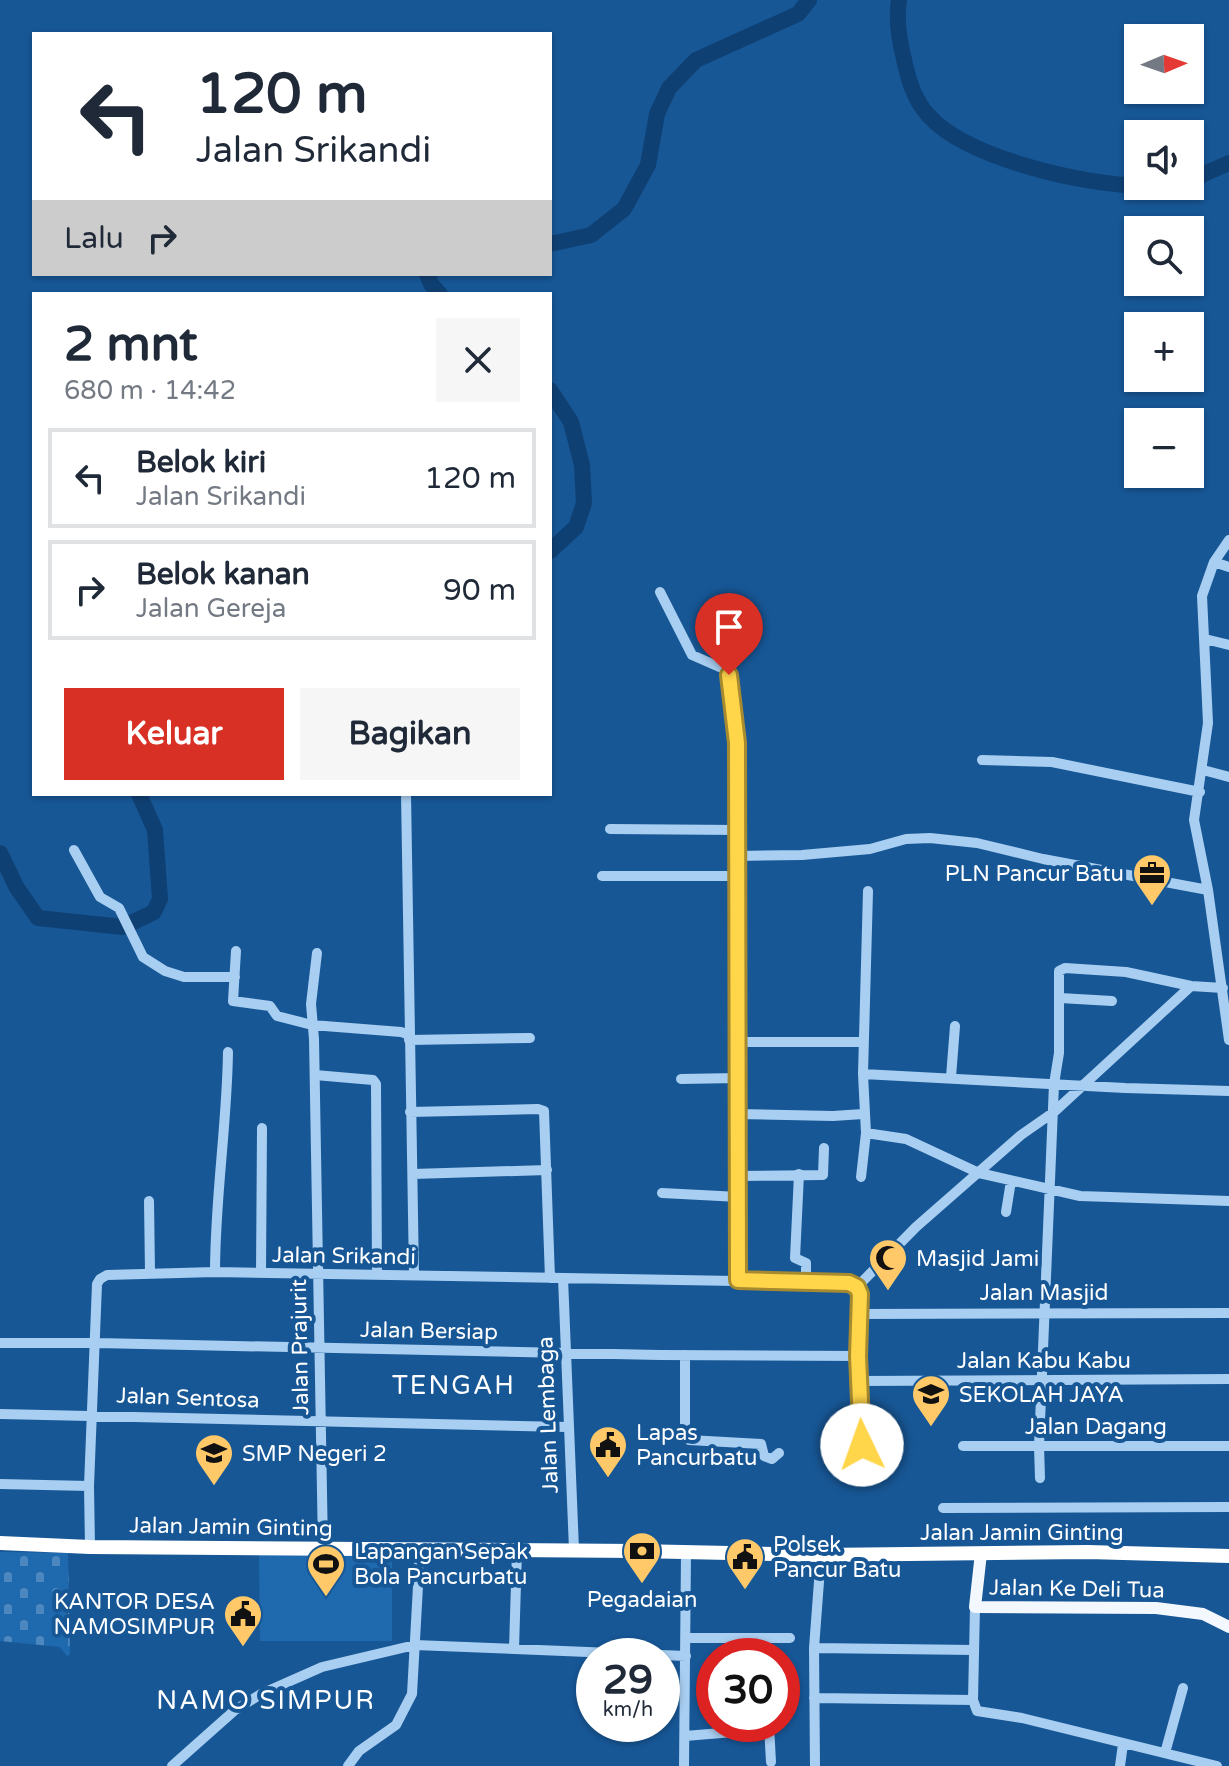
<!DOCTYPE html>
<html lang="id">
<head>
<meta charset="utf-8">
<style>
  :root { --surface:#fff; --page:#f6f6f7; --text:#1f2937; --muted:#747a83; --line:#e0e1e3; --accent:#d93025 }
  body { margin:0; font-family:"Varela Round",sans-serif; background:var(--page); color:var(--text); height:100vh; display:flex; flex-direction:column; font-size:30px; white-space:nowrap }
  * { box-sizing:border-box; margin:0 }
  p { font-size:26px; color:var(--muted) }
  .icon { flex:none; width:44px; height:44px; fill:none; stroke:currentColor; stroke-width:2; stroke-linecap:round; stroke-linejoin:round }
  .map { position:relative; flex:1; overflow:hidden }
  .drawer { position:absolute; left:32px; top:292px; width:520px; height:504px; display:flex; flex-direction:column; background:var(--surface); border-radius:0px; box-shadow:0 2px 6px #0004 }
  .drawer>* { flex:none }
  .guide { position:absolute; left:32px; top:32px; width:520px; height:244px; border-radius:0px; box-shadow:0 2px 6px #0004; background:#fff; color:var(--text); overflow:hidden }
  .needle { width:52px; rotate:88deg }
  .buttons { position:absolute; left:1124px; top:24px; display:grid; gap:16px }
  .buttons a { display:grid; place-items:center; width:80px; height:80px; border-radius:0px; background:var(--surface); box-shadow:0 2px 6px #0004; font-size:40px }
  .speed { position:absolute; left:576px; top:1638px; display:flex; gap:16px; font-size:40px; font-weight:700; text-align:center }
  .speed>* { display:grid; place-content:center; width:104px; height:104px; border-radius:50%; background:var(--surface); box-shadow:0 2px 6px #0004; line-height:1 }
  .speed small { font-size:20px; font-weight:400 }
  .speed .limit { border:12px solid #d22; background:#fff; color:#111 }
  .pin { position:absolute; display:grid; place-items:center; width:68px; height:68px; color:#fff; margin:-82px -34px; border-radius:50% 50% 50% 0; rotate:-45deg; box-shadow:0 0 8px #0007 }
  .pin .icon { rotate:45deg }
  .me { position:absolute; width:88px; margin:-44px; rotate:357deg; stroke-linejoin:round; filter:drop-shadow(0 0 6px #0008) }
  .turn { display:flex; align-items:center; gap:28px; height:168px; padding:0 32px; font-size:36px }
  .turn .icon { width:104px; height:104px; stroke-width:2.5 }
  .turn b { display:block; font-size:56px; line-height:68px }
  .then { display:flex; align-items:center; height:76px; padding:0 32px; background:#0003; gap:16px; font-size:30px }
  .round { display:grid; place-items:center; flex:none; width:84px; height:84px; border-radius:0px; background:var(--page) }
  .summary { display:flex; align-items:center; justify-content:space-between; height:136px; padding:0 32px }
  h1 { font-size:48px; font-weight:800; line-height:60px }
  .action { display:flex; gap:16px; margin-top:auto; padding:16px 32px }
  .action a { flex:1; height:92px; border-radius:0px; background:var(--accent); color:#fff; font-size:32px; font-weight:800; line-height:92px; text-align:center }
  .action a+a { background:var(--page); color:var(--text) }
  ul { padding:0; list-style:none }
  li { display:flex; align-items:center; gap:24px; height:100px; margin:0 16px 12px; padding:0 16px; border:4px solid var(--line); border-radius:0px }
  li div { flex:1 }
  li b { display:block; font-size:30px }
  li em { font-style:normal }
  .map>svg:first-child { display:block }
  .cemetery { fill:url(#cemetery-stones) }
  .pitch { fill:#1f6aaf }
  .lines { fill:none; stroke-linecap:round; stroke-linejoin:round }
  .river { stroke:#0f4073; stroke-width:16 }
  .minor { stroke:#a8cef1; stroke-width:10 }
  .major { stroke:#f3f8ff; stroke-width:12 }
  .highway { stroke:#fff; stroke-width:14 }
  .route-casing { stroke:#a68a30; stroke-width:20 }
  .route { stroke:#ffd54a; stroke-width:14 }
  .labels { text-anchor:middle; stroke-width:8; stroke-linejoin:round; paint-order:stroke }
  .poi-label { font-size:22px; fill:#fff; stroke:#175796; text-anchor:start }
  .street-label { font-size:22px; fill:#fff; stroke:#175796 }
  .quarter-label { font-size:26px; letter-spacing:2px; fill:#fff; stroke:#175796 }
</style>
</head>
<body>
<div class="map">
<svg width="1229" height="1766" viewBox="0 0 1229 1766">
  <defs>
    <pattern id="cemetery-stones" width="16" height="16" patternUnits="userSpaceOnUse" patternTransform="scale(2)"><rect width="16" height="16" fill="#1f6aaf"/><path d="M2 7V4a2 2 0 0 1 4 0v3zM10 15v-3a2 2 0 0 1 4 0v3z" fill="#4c88bf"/></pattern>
  </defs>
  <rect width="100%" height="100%" fill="#175796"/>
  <path class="cemetery" d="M0,1552L68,1553L70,1654L67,1656L60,1647L0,1641Z"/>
  <path class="pitch" d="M259,1555H392V1641H260Z"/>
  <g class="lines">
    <path class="river" d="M899,0C896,17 899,38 903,55C908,78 913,99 929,116C968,159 1085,185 1142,186
      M1190,180L1229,163
      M550,244L591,235L624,209L648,165L657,114L669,88L696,60L798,14L809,0
      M427,274L431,284L440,294
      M550,390L571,422L582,465L584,503L576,527L550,551
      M0,853L17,888L38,918L123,927L154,912L160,899L155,830L139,794"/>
    <path class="minor" d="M1229,540L1214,562L1202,596L1208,723L1194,820L1208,890L1229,1040
      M1214,562L1229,567
      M660,592L692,655L724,669L729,675L737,743L738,1280
      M1205,639L1229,645
      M982,760L1052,762L1200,792
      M1203,770L1229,777
      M406,794L414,1275
      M610,829L737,830
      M74,850L100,897L119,908L143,957L165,971L184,977H235
      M737,856L802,855L870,849L906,839L930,838L977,843L1043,859L1208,890
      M602,876H737
      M236,951L233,1001L270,1006L277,1016L312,1025L401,1032L407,1034L409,1038
      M317,953L311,1004L314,1039L323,1549
      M1060,998L1112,1001
      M409,1040L530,1038
      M736,1042H863
      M863,1074L1125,1088L1229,1091
      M315,1075L373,1080L376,1084L377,1275
      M951,1077L955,1026
      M681,1079L737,1078
      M410,1112L538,1109L544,1111L550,1278
      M737,1114L833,1116L863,1114
      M866,1133L906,1139L979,1173L1080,1196L1229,1201
      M413,1174L547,1170
      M799,1174L795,1258L806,1263V1284
      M738,1176L823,1175L824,1148
      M861,1177L866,1133L863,1074L868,891
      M662,1193L739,1197
      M149,1201L150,1272
      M1006,1212L1011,1181
      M215,1272C215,1198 227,1125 228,1052
      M261,1273L262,1128
      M563,1278L574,1550
      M859,1314L1229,1313
      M0,1343H97L660,1355L858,1356
      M685,1355V1438L689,1440L761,1444L764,1456L772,1459L779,1453
      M859,1381L1229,1379
      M0,1414L567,1427
      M863,1446L858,1356L860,1294L857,1287L916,1227L1021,1135L1054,1112L1191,986
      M963,1446H1229
      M1040,1478L1039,1446L1054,1084L1059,1053V971L1065,968L1126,972L1191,986L1223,988
      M0,1484L89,1486
      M943,1508L1229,1507
      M90,1547L89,1486L97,1284L100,1279L107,1275L215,1272L849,1283L857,1287
      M975,1607L973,1700L977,1711L1022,1718L1217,1766
      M687,1638H790
      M814,1648L974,1650
      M514,1649L517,1551
      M814,1698L973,1700
      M769,1726L771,1762
      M685,1736L769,1729
      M1165,1753L1183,1688
      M172,1766L235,1710L261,1694L322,1667L415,1645L686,1656
      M348,1766L359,1751L396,1725L412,1694L420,1550
      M684,1766L686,1553
      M815,1766L814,1648L821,1555
      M1120,1766L1123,1744"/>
    <path class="major" d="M981,1553L975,1607L1156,1608L1203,1614L1229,1627"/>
    <path class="highway" d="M0,1543L90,1547L636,1551L821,1555L1088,1552L1229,1556"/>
  </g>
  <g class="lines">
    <g class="route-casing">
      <path id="route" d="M729,675L737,743L738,1280L849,1283L857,1287L860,1294L858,1356L862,1445"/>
    </g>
    <use href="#route" class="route"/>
  </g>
  <defs>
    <g id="office-pin" transform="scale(2)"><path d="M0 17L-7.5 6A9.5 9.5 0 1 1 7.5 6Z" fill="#ffc969" stroke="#175796"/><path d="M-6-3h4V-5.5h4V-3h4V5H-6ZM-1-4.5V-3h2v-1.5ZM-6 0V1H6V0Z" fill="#111"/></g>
    <g id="mosque-pin" transform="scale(2)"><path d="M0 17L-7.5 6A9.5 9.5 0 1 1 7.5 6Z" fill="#ffc969" stroke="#175796"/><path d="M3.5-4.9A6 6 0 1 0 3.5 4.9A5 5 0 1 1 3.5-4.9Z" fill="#111"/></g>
    <g id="school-pin" transform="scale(2)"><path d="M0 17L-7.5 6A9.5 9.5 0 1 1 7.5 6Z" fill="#ffc969" stroke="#175796"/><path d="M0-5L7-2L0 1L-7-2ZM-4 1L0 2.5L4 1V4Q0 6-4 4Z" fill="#111"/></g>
    <g id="civic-pin" transform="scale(2)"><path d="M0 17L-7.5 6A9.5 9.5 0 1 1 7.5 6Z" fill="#ffc969" stroke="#175796"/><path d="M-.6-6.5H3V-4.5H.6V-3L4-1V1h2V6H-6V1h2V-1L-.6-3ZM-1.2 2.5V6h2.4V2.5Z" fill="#111"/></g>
    <g id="bank-pin" transform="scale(2)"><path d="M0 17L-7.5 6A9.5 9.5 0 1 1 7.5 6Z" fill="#ffc969" stroke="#175796"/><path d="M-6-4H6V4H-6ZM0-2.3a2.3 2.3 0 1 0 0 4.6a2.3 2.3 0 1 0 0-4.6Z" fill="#111"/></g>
    <g id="stadium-pin" transform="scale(2)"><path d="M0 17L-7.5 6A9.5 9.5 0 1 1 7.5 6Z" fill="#ffc969" stroke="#175796"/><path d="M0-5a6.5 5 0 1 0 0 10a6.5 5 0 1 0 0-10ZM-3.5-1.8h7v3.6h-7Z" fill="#111"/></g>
  </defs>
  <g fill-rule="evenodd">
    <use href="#office-pin" x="1152" y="873"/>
    <use href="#mosque-pin" x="888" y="1258"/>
    <use href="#school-pin" x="931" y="1394"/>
    <use href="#civic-pin" x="608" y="1445"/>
    <use href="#school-pin" x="214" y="1453"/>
    <use href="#bank-pin" x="642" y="1551"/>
    <use href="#civic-pin" x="745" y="1557"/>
    <use href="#stadium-pin" x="326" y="1564"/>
    <use href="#civic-pin" x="243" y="1614"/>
  </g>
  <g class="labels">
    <g class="poi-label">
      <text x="1124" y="881" text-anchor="end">PLN Pancur Batu</text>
      <text x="916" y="1266">Masjid Jami</text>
      <text x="959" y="1402">SEKOLAH JAYA</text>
      <text x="636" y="1440">Lapas<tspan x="636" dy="25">Pancurbatu</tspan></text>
      <text x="242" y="1461">SMP Negeri 2</text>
      <text x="773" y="1552">Polsek<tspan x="773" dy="25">Pancur Batu</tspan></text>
      <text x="354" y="1559">Lapangan Sepak<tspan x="354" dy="25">Bola Pancurbatu</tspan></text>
      <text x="642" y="1607" text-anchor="middle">Pegadaian</text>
      <text x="215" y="1609" text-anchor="end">KANTOR DESA<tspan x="215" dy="25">NAMOSIMPUR</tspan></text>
    </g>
    <g class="street-label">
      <text transform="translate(344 1255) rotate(1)" y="8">Jalan Srikandi</text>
      <text x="1044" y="1300">Jalan Masjid</text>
      <text transform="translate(429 1330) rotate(1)" y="8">Jalan Bersiap</text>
      <text transform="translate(299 1347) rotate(-91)" y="8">Jalan Prajurit</text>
      <text x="1044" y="1368">Jalan Kabu Kabu</text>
      <text transform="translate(188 1397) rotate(2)" y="8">Jalan Sentosa</text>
      <text transform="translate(547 1415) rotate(-92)" y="8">Jalan Lembaga</text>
      <text x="1096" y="1434">Jalan Dagang</text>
      <text transform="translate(231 1526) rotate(1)" y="8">Jalan Jamin Ginting</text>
      <text x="1022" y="1540">Jalan Jamin Ginting</text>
      <text transform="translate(1077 1588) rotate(1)" y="8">Jalan Ke Deli Tua</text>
    </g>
    <g class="quarter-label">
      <text x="454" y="1394">TENGAH</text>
      <text x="266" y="1709">NAMO SIMPUR</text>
    </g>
  </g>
</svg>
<div class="buttons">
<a><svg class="needle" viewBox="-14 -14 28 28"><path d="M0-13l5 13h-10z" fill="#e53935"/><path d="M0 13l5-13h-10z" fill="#747a83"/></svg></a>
<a><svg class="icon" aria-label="sound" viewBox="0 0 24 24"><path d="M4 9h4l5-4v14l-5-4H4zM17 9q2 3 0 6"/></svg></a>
<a><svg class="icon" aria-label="search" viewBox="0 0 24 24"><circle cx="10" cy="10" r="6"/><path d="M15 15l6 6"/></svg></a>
<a>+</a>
<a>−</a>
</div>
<div class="speed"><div>29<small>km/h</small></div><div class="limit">30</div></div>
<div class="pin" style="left:729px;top:675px;background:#d93025"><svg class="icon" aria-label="arrive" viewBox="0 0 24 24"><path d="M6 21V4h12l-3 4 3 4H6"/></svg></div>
<svg class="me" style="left:862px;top:1445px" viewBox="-20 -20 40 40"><circle r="19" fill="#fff"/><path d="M0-13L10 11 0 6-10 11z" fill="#ffd54a"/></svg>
<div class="guide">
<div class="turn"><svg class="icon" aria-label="left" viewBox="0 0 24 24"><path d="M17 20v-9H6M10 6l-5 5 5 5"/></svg><div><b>120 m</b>Jalan Srikandi</div></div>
<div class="then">Lalu<svg class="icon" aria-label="right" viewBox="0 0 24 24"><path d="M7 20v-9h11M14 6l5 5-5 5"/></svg></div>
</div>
<section class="drawer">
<div class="summary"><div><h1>2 mnt</h1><p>680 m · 14:42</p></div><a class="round"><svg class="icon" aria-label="close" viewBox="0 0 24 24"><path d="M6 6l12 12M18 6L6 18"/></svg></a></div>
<ul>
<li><svg class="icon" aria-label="left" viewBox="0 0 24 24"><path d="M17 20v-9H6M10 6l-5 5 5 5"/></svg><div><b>Belok kiri</b><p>Jalan Srikandi</p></div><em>120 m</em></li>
<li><svg class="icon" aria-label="right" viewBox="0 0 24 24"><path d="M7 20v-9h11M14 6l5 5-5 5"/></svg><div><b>Belok kanan</b><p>Jalan Gereja</p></div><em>90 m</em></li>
</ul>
<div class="action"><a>Keluar</a><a>Bagikan</a></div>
</section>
</div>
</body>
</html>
